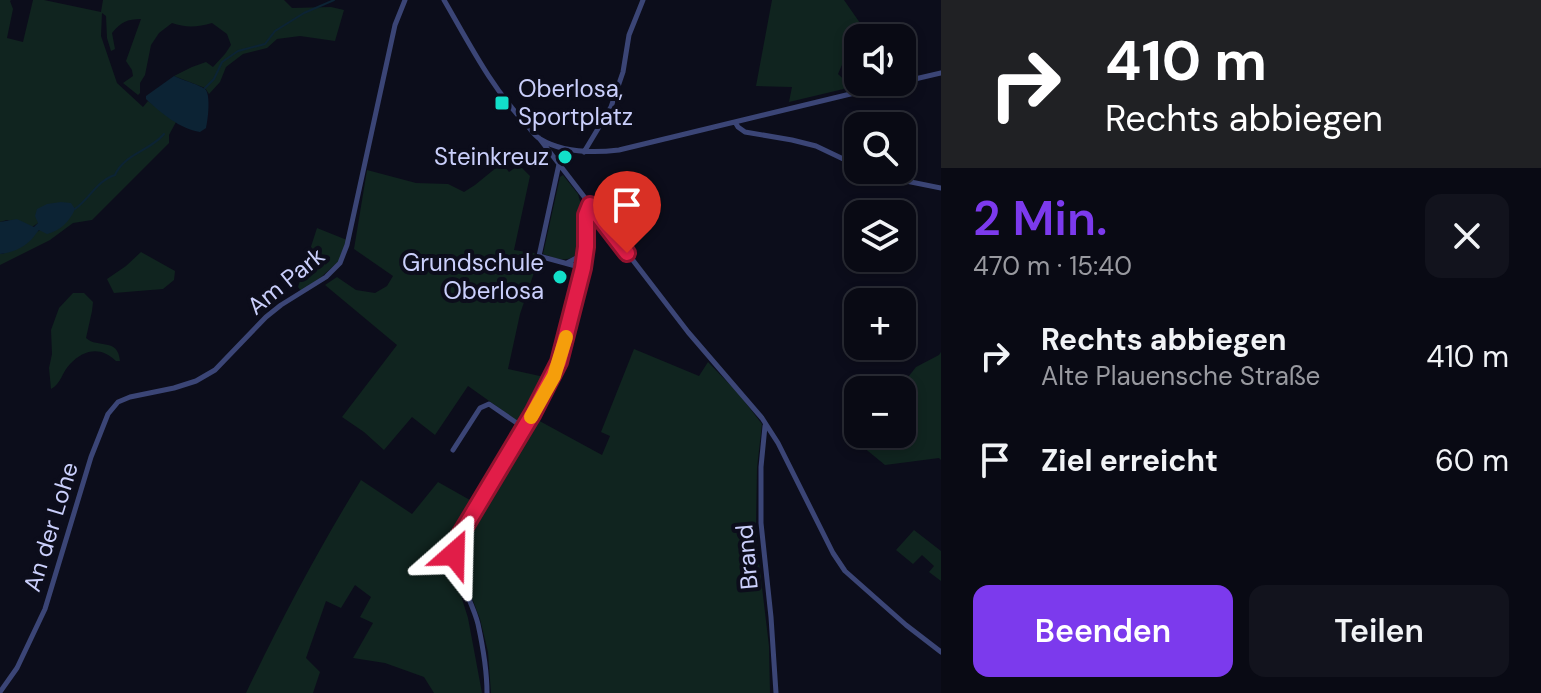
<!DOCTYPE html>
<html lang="de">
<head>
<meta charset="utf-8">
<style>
  :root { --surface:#090a14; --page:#12131d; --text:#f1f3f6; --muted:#999aa0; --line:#292b34; --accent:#7c3aed }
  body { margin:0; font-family:"DM Sans",sans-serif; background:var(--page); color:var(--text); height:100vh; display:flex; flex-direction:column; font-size:30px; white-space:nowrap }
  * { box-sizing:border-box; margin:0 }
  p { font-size:26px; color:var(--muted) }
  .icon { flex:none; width:44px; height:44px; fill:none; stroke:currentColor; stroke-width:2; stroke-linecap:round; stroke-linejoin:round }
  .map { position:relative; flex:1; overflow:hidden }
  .sheet { display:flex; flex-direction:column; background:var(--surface); width:600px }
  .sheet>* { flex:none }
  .top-card { background:#202124; color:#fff; overflow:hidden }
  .fabs { position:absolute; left:844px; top:24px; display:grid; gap:16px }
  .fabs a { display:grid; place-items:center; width:72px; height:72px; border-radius:16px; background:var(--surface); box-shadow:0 4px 12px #0003,0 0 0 2px var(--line); font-size:40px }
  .pin { position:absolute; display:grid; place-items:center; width:68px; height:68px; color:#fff; margin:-82px -34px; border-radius:50% 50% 50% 0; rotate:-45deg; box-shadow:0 0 8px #0007 }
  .pin .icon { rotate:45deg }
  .me { position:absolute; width:88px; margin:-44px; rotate:25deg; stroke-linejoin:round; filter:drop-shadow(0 0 6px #0008) }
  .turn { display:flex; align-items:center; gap:28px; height:168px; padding:0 32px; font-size:36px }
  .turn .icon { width:104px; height:104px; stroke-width:2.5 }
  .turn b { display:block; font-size:56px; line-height:68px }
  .round { display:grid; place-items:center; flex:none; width:84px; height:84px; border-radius:16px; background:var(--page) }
  .headline { display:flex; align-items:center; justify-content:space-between; height:136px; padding:0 32px }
  h1 { font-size:48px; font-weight:600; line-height:60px; color:var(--accent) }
  .action { display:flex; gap:16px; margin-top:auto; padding:16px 32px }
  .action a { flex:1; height:92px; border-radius:16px; background:var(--accent); color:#fff; font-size:32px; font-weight:600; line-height:92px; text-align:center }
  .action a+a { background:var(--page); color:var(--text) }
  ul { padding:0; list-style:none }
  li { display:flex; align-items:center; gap:24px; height:104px; padding:0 32px }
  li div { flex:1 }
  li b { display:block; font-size:30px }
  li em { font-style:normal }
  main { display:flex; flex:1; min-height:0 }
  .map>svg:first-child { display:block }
  .green { fill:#10241f }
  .water { fill:#0c2334 }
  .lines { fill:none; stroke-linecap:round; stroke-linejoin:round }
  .stream { stroke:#0c2334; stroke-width:2 }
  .street { stroke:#3b4576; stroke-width:5 }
  .route-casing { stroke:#92132f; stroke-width:20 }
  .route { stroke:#e11d48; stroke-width:14 }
  .slow { stroke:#f59e0b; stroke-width:14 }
  .poi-dot { fill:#12dfc9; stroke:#0c0d1b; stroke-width:3 }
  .labels { text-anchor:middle; stroke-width:8; stroke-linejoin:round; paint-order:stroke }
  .poi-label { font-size:24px; fill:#cacffb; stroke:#0c0d1b; text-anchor:end }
  .street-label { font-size:24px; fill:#cacffb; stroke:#0c0d1b }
</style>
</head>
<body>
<main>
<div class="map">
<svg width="941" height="693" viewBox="0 0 941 693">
  <rect width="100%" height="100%" fill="#0c0d1b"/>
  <path class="green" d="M0,0H11L10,1L13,9L7,38L23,42L33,0H44L101,12L103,0H284L292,8L331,7L344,10L335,41L300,36L277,39L267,48L243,54L226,67L220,82L209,94L205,88L174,76L192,67L206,62L213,67L225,54L231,45L227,34L212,23C198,27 186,28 172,23L159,33L151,45L145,75L140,83V93L138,95L123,83L133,76L132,70L126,61L141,19C127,19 121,22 112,33L115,49L111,51L107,38L106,16L102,13L101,36L117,83L143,107L148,101L176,122L169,135V143L92,220L73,223L50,240L0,265V254H3L40,230L38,223L32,227L7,220L0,222Z
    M772,0H844L860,23L838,74L852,87L789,102L792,87L756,86Z
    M502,163L509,172L519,165L530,176L514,250L534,253L539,258L520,314L508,369L549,378L528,419L519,422L468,386L435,435L412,417L384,450L364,432L342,417L397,345L325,285L337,277L356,290L375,293L387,286L393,276L354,249L367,170L416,183L448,184L464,192L475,185Z
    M563,175L578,194L583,212V249C568,264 561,260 543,254L560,177Z
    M317,228L347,240L339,261L320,278L301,291L298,287Z
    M141,252L175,271L174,280L163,289L114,293L107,279L126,266Z
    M73,293H84L93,302L92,311L86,338C98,349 118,337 120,361H116C101,346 84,349 70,364C62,372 61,384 51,389L49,368L52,354L51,330L59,308Z
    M634,349L699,376L708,362L738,393L762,424L757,468L756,525L758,554L769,646L770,693H491L488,652L480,619L459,564L456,549L459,539L490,494L534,418L602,455L610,436L601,432Z
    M941,352V460L939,458L885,465L857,442L863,434H902V390H898L916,367L939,355Z
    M361,480L412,514L438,482L477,504L458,528L450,544L449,557L468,618L482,693H434L424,677L385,663L353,658L373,623L360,617L371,597L355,585L341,608L326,601L306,658L320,672L313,693H246C281,620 319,548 361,480Z
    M914,530L941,551V581L929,572L934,566L922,555L913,564L896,550Z"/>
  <path class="water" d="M174,76C180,79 202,86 205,89C211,94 208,120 206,128L200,132C180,129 161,113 146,99V96Z
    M61,202L71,203L75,209C70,221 60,231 47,234L39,230C36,233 34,237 31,240C23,248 11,253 0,254V222L17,219L34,227L38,223L35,216L37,209L47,204Z"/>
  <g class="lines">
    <path class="stream" d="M205,88L214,79L222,62L238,51L265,44L275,31L304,13L334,0
      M75,209C89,199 98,180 115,175C124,154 150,151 164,134"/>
    <path class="street" d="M444,0C469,43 492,89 527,125C531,130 535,136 540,139C563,153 593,153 619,150L900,82
      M902,82L941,73
      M735,122L738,127L745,132L792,140L816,146L858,166
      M539,138L688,332L762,418L778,443L833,553L845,571L906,625L941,652
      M566,149L559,164L539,256L583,268
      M584,152L611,107L623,72L629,35L643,0
      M867,170L891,178L941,188
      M567,263L582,255L584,250
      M765,426L761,467V523L771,617L776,693
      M453,450L480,408L489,404L524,428
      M0,692L17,668L45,609L91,457L108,414L118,402L130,397L174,388L196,381L215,370L266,317L281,305L326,277L340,263L347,245L395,25L405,0
      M487,693C487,670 483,647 478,624C472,598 448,566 457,540L533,413L559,362L583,268L586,247V215L590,205"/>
  </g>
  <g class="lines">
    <g class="route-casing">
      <path id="route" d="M454,554L457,540L533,413L559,362L583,268L586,247V215L590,205L627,253"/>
    </g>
    <use href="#route" class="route"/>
    <path class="slow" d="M531,417L554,376L566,337"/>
  </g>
  <g class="poi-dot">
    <rect x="494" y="95" width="16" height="16" rx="4"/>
    <circle cx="565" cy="157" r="8"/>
    <circle cx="560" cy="277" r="8"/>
  </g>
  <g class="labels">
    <g class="poi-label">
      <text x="518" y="97" text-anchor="start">Oberlosa,<tspan x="518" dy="28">Sportplatz</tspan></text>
      <text x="549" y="165">Steinkreuz</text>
      <text x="544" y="271">Grundschule<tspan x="544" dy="28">Oberlosa</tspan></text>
    </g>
    <g class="street-label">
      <text transform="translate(286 281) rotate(-39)" y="8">Am Park</text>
      <text transform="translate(51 527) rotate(-73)" y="8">An der Lohe</text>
      <text transform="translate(747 557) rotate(-95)" y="8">Brand</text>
    </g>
  </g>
</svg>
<div class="fabs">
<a><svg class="icon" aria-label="sound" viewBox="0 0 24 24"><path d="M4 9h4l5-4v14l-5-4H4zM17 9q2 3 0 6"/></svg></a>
<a><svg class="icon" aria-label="search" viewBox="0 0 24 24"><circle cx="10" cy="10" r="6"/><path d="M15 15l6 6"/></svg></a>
<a><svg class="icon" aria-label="layers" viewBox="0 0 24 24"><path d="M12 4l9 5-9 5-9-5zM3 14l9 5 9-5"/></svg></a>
<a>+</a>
<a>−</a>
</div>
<div class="pin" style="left:627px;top:253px;background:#d93025"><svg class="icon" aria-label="arrive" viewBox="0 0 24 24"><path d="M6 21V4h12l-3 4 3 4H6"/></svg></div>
<svg class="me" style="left:454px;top:554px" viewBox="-20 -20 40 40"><path d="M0-17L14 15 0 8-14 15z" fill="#e11d48" stroke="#fff" stroke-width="4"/></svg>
</div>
<section class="sheet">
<div class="top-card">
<div class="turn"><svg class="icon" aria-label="right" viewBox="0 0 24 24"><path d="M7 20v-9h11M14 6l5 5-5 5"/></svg><div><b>410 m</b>Rechts abbiegen</div></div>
</div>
<div class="headline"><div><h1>2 Min.</h1><p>470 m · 15:40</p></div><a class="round"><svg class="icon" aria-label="close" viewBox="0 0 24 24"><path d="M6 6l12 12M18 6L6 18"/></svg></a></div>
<ul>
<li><svg class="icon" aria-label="right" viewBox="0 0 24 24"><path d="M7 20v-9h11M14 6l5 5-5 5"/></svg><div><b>Rechts abbiegen</b><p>Alte Plauensche Straße</p></div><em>410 m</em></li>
<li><svg class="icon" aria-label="arrive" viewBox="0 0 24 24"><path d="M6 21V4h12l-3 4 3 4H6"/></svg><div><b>Ziel erreicht</b></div><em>60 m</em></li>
</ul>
<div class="action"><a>Beenden</a><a>Teilen</a></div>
</section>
</main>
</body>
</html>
